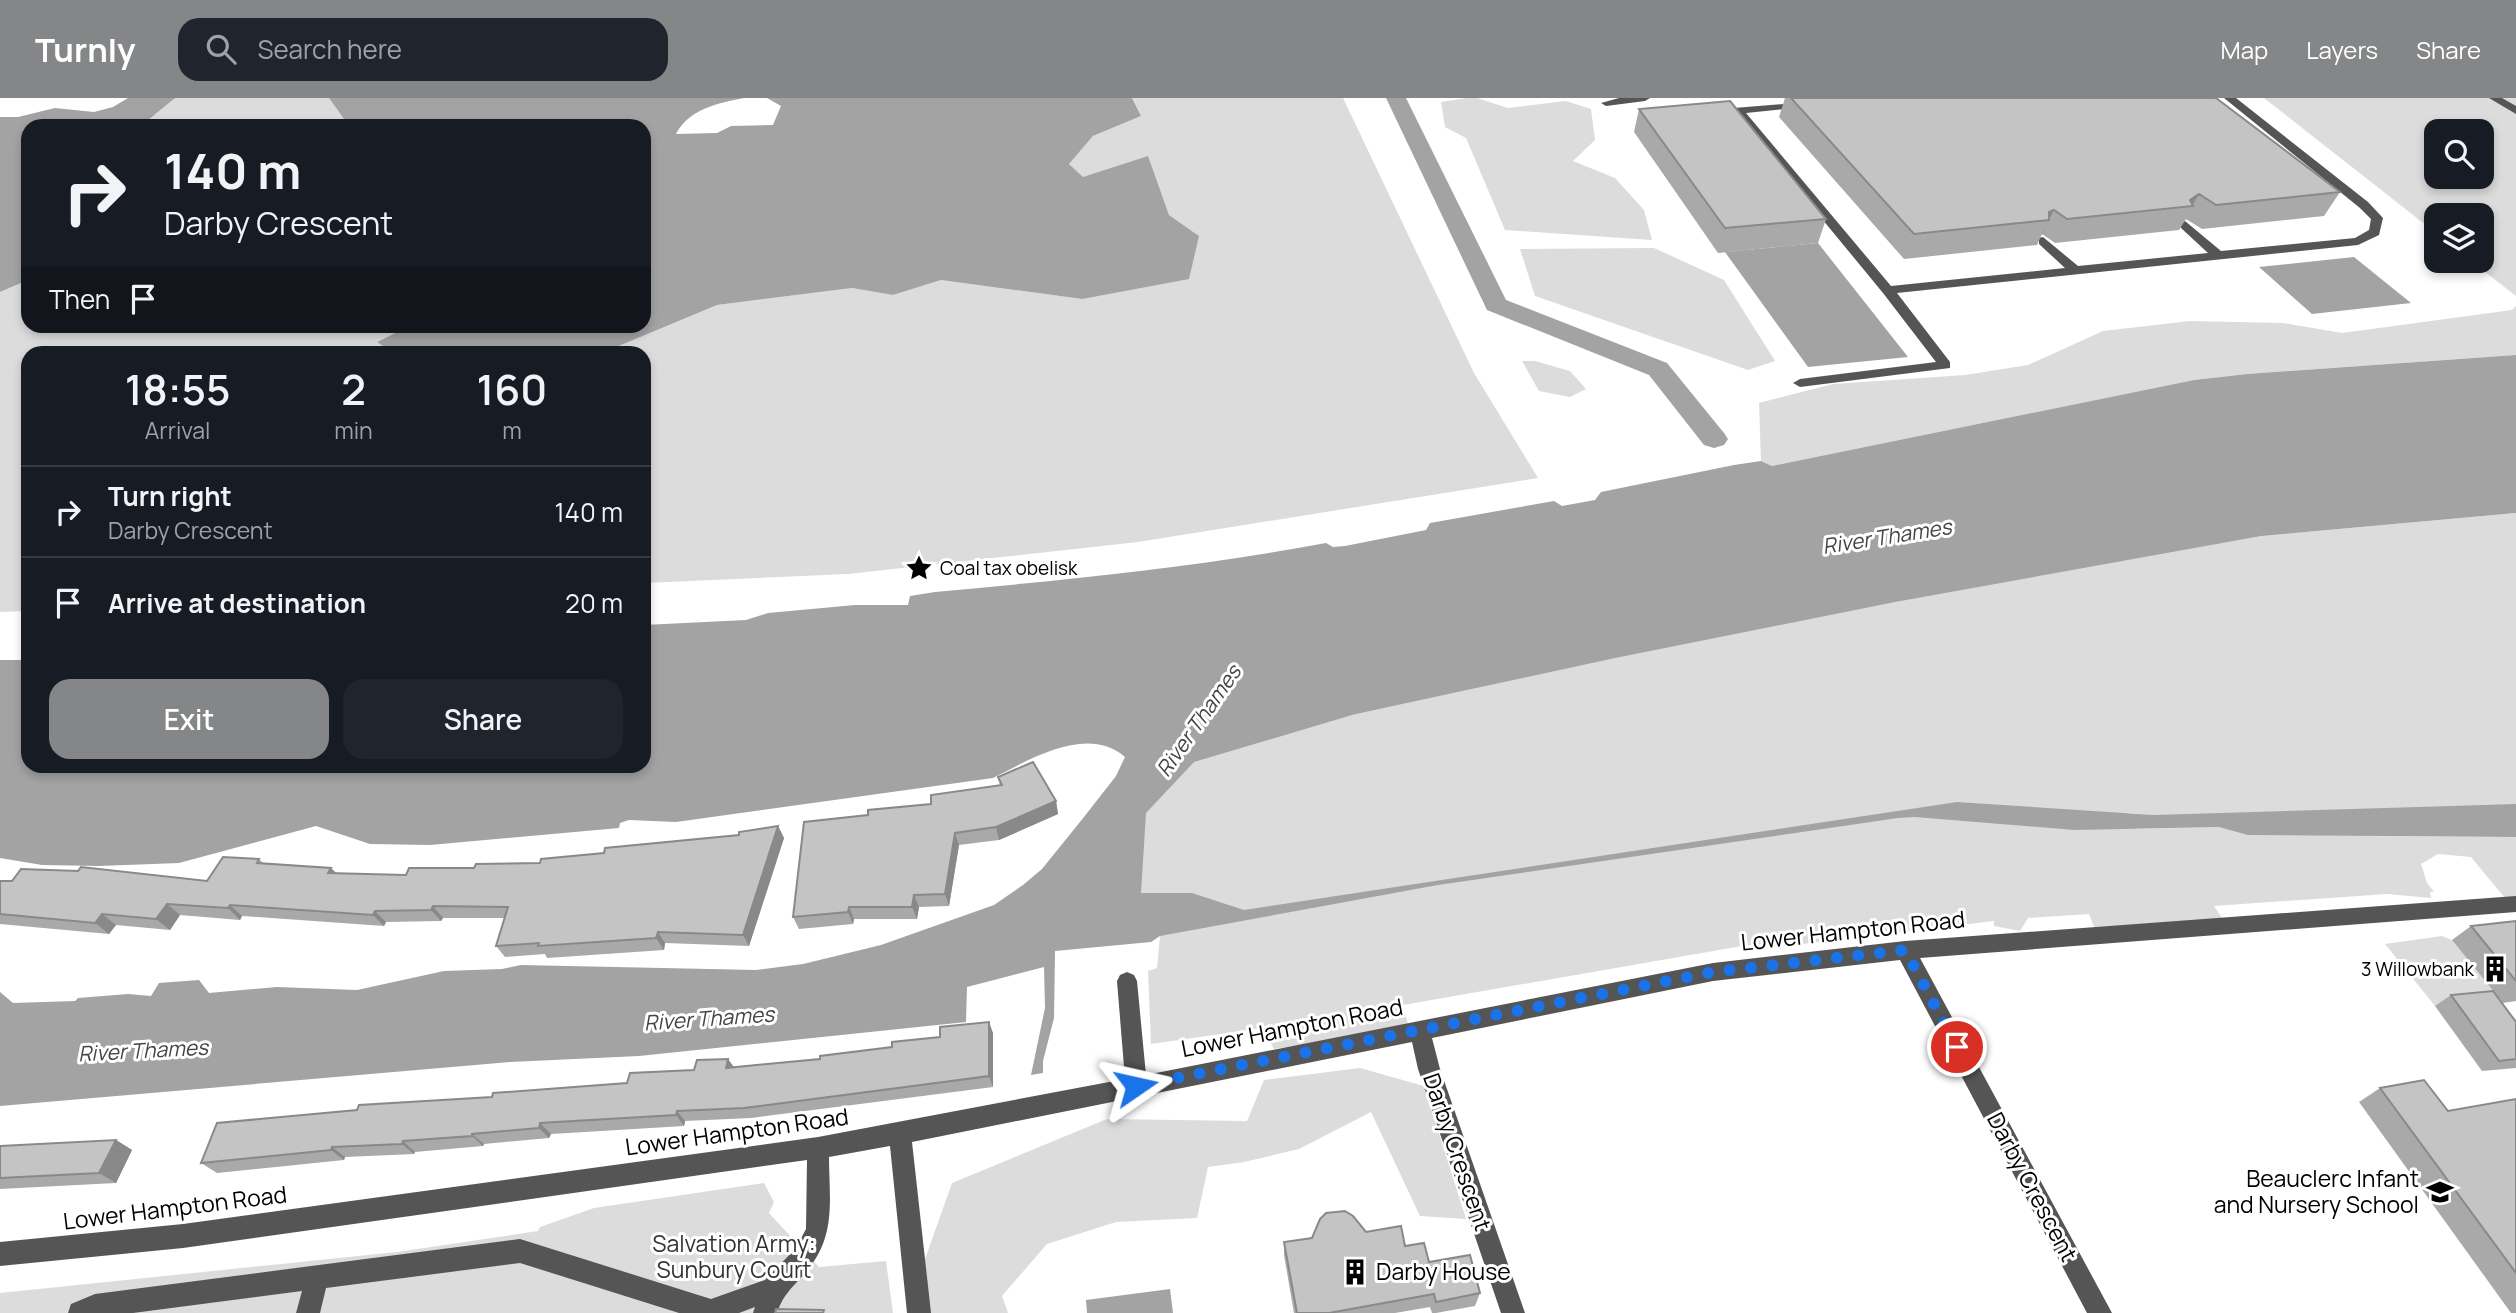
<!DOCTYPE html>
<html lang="en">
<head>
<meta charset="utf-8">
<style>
  :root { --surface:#171b24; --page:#20242c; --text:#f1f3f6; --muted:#9ea1a6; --line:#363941; --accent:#858687 }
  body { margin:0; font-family:Manrope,sans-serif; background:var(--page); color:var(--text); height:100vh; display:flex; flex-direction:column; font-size:26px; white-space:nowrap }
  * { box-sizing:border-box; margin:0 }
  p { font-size:23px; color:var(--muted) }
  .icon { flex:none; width:38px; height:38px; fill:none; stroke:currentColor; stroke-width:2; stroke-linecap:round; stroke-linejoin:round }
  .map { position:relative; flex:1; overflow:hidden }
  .side { position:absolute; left:21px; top:248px; width:630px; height:427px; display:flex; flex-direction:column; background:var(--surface); border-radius:21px; box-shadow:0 4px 10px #0003 }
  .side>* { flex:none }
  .hud { position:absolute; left:21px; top:21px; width:630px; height:214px; border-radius:21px; box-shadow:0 4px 10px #0003; background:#171b24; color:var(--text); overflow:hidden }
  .tools { position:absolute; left:2424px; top:21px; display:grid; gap:14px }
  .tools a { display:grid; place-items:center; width:70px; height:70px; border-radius:14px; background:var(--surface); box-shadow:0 4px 10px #0003; font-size:35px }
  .pin { position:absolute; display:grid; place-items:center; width:60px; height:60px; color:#fff; margin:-30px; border:4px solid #fff; border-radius:50%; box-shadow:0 2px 7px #0007 }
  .me { position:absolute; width:77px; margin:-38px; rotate:79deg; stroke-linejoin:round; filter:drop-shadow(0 0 5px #0008) }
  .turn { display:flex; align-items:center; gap:24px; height:147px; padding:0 28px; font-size:32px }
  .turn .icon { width:91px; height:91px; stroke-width:2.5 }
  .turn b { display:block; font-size:49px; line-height:60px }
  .then { display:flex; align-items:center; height:66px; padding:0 28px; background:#0003; gap:14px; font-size:26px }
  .eta { display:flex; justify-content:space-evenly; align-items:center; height:119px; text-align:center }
  .eta b { font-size:42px; font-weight:600; line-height:49px }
  .cta { display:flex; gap:14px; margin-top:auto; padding:14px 28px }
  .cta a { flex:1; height:80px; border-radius:21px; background:var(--accent); color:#fff; font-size:28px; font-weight:600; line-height:80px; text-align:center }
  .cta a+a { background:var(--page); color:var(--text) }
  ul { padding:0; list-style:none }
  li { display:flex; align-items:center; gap:21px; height:91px; padding:0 28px; border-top:2px solid var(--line) }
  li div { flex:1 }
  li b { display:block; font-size:26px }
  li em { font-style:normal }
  header { display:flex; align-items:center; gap:42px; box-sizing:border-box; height:98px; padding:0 35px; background:var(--accent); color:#fff }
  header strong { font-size:33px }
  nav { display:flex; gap:38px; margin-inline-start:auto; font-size:24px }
  .search { width:490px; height:63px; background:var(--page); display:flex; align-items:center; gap:18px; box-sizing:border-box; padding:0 24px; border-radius:21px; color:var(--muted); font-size:26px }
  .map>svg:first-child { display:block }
  .green { fill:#dcdcdc; fill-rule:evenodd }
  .water { fill:#a3a3a3 }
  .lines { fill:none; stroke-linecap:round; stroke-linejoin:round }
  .canal { fill:#a3a3a3; fill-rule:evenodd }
  .minor { fill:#555; fill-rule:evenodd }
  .wall { fill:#a9a9a9 }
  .shaded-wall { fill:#898989 }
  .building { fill:#c4c4c4; stroke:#898989; stroke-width:2 }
  .route { stroke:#1a73e8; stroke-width:12; stroke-dasharray:0 21.6 }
  .labels { text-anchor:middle; stroke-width:6; stroke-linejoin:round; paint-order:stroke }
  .poi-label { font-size:19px; fill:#000; stroke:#fff; text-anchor:start }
  .water-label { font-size:21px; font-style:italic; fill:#444; stroke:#fff }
  .near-street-label { font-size:23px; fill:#000; stroke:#fff }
  .near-poi-label { font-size:23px; fill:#000; stroke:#fff; text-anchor:end }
  .near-park-label { font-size:23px; fill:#333; stroke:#fff }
</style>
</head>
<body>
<header>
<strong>Turnly</strong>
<div class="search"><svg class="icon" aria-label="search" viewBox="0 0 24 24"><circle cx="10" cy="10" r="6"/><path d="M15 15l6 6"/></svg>Search here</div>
<nav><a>Map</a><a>Layers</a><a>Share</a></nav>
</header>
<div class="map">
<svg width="2516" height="1215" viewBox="0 0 2516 1215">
  <rect width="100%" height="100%" fill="#fff"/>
  <path class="green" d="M175,0H329L349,28H141Z
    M1132,0H1343L1474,275L1538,380L1138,444L848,476L644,485V256H572L614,250L717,207L852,190L893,197L941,182L1082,201L1199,138L1169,117L1148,59L1083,80L1069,66L1093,38L1141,18Z
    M1467,0H1477L1508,10L1566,3L1591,11L1595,42L1573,63L1615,80L1644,112L1652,142L1505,132L1466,40L1445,29L1441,4Z
    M2264,0H2516V198L2471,163H2482V117H2436V135ZM2436,33H2482V79H2436Z
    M1654,150L1724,182L1775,263L1748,272L1535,198L1520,151Z
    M28,182V228H409L377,244L393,255L28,256V513L0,514V194Z
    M2516,208V257L2247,276L2194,282L1772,368L1761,363L1759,305L1833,286L1965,277L2028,267L2103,233L2190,223L2283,225L2342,235L2512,212Z
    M1522,263H1535L1570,273L1586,291L1570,299L1539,293Z
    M2516,415V726L2361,738L2516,739V799H2504L2471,759L2438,756L2421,766L2427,785L2434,794H2430L2431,800L2387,796L2214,808L2222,820L2158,829H2094L2089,816L2028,820L2020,833L1994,828V823L1745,853L1742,848L1403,907L1408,926L1374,936L1274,951L1262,930L1151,946L1148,873L1157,870L1160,838L1112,817L1128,744L1180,635L1352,617L1472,591L1739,524L2276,434L2294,435ZM2128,715L2154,717L2215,729L2136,731Z
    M2442,838L2452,842L2503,905L2507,921L2435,908L2385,846Z
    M1360,970L1424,988L1466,1121L1420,1118L1371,1014L1299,1051L1244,1064L1208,1069L1197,1120L1116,1124L1047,1146L1002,1198L1008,1215H911L907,1212L952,1085L1107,1021L1247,1023L1264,982Z
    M764,1085L774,1104L769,1115L819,1169L886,1163L893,1215H0V1195L397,1154L538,1133L540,1129L594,1110Z"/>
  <path class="water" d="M128,0H175L141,28H28V182L0,194V19H18L55,10L94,14L113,9Z
    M329,0H744C718,5 689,11 676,36L717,35L731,28L773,27L781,8L767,0H1132L1141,18L1093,38L1069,66L1083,79L1148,58L1169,117L1199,138L1189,181L1082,201L941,182L893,197L852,190L717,207L614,250L572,256L393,255L377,244L409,228H644V28H349Z
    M1818,145L1908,259L1808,269L1725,154Z
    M2354,159L2411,205L2312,216L2259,169Z
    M2516,257V415L2261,438L1895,504L1615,560L1352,617L1194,664L1146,715L1141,795H1192L1244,812L1957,704L2154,717L2516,706V739L2248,737L2219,729L2075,732L1915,719L1898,720L1438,787L1160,838L1151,844L1055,853L1054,920L1043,963V975L1031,977L1045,910L1044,869L967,889L966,924L639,958L510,964L0,1008V894L13,905L75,903L78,900L128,896L151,898L159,885L199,882L209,895L277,889L357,892L444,873L502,871L521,867L756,872L803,866L881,847L994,807L1023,787L1042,771L1084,719L1116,678L1125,659C1087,626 1029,662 993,680L676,724L629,722L620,725L619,730L430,747L370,746L316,728L179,765L99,768L42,767L0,760V562H28V668H644V527L746,522L768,515L855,507H908L910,498L935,494C1066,482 1197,469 1326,445L1333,449L1345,448L1426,432L1430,425L1554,403L1562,408L1595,402L1601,394L1734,367L1761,363L1772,368L2194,282L2247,276Z
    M1170,1191L1173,1215H1087L1086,1202Z"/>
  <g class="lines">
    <path class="canal" d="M1386,0H1406L1506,202L1667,265L1724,335L1728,341L1724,347L1714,350L1704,347L1649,277L1487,212Z"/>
    <path class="minor" d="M1619,0H1650L1645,3L1606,8L1601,5Z
      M2224,0H2236L2368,104L2383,120L2379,137L2358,147L1897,195L1950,264V270L1800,289L1793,285L1800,281L1936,264L1883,195L1734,14V10L1810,4V8L1806,9L1746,15L1891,188L2065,170L2039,146V140L2043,139L2078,168L2208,155L2181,130L2179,127L2185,123L2221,153L2355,140L2369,132L2371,121L2360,110Z
      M2489,0H2502L2516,8V16Z
      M2516,798V814L1920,860L2112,1215H2087L1900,862L1713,883L1432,940L1440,971L1525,1215H1501L1418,971L1412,944L912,1044L931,1215H907L890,1048L829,1059C829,1097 836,1133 812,1166C799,1185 785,1191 777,1215H753L755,1209L739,1215H679L520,1165L326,1190L320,1215H296L302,1193L133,1215H68L71,1206L95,1196L520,1141L711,1201L765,1182L796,1150L806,1131L807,1062L183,1150L0,1168V1144L183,1126L818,1039L1125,981L1117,883L1120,877L1127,874L1134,877L1137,883L1146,977L1713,865L1905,843Z"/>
  </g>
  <path class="wall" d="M1785,0H2216L2340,94L2324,118L2202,131L2186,121L2179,132L2055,145L2042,136L2037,147L1904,161L1779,19Z
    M1639,11L1826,121L1818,145L1718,155L1634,34Z
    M998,679L1056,703L1058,716L999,742L959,747L949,808L919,809L917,821H854L853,826L799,831L793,819L868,717L931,706L1000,688Z
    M778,728L784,740L749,848L665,845L664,852L547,860L545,856L505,859L496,848L505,820H443L441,823L386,824L384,828L242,818L240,822L180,817L170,832L116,827L109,836L0,826V783H207L259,761L264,766L331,770L336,775L406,777L474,770L540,765L604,755L739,737Z
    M2516,823V903L2503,905L2452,842L2471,828Z
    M2451,897L2516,924V970L2482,973L2435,908Z
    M993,935V989L751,1020L685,1023L684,1028L551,1036L549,1040L484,1046L483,1048L415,1054L414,1056L345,1059L344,1062L217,1075L201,1065L492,999L627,985L694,972L820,961Z
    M2380,990L2448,1013L2516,1001V1215H2511L2359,1004Z
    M116,1042L132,1052L116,1085L0,1091V1048Z
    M1366,1134L1405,1148L1480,1195L1475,1208L1436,1215H1432L1430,1209L1395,1215H1294L1284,1157V1144Z"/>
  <path class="shaded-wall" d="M2199,96L2192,108L2190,102Z
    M2054,112L2042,136V137L2049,122V114Z
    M1056,703L1058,716L999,742L996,729Z
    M778,728L784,740L749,848L743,837Z
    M955,735L959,747L949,808L945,796Z
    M331,770L342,781L328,775Z
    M914,797L919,809L917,821L912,809Z
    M167,806L180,817L170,832L156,821Z
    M230,807L242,818L240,822L228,810Z
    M433,808L443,820L441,823L431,812Z
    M849,809L854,821L853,826L848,814Z
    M375,813L386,824L384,828L373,817Z
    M102,816L116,827L109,836L95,825Z
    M658,834L665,845L664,852L656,840Z
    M989,924L993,935V989L989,978Z
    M728,961L736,972L726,970Z
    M677,1013L685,1023L684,1028L676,1017Z
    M540,1025L551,1036L549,1040L539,1030Z
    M472,1036L484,1046L483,1048L472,1038Z
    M116,1042L132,1052L116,1085L99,1075Z
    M403,1043L415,1054L414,1056L402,1046Z
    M332,1049L345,1059L344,1062L331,1052Z"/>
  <path class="building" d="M1791,0H2216L2340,94L2216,107L2199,96L2190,102L2193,108L2067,121L2054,112L2049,114V122L1914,136Z
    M1730,3L1826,121L1725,130L1639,11Z
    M1033,664L1056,703L996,729L955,735L945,796L914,797L912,809H849L848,814L793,819L804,724L868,717V712L931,706V697L1002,687L998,679Z
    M778,728L743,837L658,834L656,840L538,848L539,845L496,848L508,809L433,808L431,812L375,813L373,817L230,807L228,810L167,806L156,821L102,816L95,825L0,816V783H12L21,771L78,773L81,769L207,783L223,759L259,761L257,765L331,770L328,775L406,777L409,770H474L476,766L540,765L541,761L604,755L605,750L739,737V734Z
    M2516,823V883L2471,828Z
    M2493,893L2516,924V961L2499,963L2451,897Z
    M989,924V978L744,1010L677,1013L676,1017L540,1025L539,1030L472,1036V1038L403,1043L402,1046L332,1049L331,1052L201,1065L217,1025L357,1012L359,1007L492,999L493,995L627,985L630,975L694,972L697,962L728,961L726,970L820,961V958L892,949V944L940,939V929Z
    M2424,982L2448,1013L2516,1001V1175L2380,990Z
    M116,1042L99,1075L0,1080V1048Z
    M1345,1113L1353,1118L1366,1134L1401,1128L1405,1148L1424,1145L1429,1164L1470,1157L1480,1195L1436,1204L1434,1196L1329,1215H1297L1284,1144L1312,1140L1320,1121L1326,1115Z
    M776,1211L824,1212L823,1215H775Z"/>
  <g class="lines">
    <path class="route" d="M1136,988L1713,874L1905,852L1957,949"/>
  </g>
  <defs>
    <g id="sight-bare" transform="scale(2.1)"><path d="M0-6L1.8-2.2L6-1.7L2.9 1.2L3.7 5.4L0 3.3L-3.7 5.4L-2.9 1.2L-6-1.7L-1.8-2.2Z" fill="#000" stroke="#fff" stroke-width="2.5" paint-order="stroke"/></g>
    <g id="building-bare" transform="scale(2.1)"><path d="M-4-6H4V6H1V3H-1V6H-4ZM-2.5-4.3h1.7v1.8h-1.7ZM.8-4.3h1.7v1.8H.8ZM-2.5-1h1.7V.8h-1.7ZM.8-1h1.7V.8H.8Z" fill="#000" stroke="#fff" stroke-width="2.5" paint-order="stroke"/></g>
    <g id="school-bare" transform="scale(2.1)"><path d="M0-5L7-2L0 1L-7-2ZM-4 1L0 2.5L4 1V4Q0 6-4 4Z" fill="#000" stroke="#fff" stroke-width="2.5" paint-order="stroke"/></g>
  </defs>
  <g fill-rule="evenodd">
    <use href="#sight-bare" x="919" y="470"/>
    <use href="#building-bare" x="2495" y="871"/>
    <use href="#school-bare" x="2440" y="1094"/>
    <use href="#building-bare" x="1355" y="1174"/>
  </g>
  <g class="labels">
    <g class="poi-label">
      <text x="940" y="477">Coal tax obelisk</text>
      <text x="2474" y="878" text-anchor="end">3 Willowbank</text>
    </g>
    <g class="water-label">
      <text transform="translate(1887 439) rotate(-9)" y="7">River Thames</text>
      <text transform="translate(1199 623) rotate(-55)" y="7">River Thames</text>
      <text transform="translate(709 921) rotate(-4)" y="7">River Thames</text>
      <text transform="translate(143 953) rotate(-3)" y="7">River Thames</text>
    </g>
    <g class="near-street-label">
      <text transform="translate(1853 833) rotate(-6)" y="8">Lower Hampton Road</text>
      <text transform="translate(1292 930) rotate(-11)" y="8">Lower Hampton Road</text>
      <text transform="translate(737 1034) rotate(-8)" y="8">Lower Hampton Road</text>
      <text transform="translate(1457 1054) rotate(71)" y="8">Darby Crescent</text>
      <text transform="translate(2032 1089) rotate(62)" y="8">Darby Crescent</text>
      <text transform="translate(175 1110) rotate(-7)" y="8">Lower Hampton Road</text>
    </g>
    <g class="near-poi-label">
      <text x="2419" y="1089">Beauclerc Infant<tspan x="2419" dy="26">and Nursery School</tspan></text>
      <text x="1376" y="1182" text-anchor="start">Darby House</text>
    </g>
    <g class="near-park-label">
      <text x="734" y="1154">Salvation Army:<tspan x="734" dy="26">Sunbury Court</tspan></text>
    </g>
  </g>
</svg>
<div class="tools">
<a><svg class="icon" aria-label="search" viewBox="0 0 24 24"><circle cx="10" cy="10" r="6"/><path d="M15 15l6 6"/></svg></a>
<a><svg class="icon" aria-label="layers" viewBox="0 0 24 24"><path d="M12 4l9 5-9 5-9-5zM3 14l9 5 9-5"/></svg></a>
</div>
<div class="pin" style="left:1957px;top:949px;background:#d93025"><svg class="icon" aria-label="arrive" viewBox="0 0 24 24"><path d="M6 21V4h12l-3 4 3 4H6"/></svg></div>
<svg class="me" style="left:1136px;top:988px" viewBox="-20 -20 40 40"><path d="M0-17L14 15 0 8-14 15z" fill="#1a73e8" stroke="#fff" stroke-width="4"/></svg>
<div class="hud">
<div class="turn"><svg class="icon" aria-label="right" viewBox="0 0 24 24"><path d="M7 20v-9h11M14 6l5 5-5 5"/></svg><div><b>140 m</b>Darby Crescent</div></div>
<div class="then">Then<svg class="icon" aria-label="arrive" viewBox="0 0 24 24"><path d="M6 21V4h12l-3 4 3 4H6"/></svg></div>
</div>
<section class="side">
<div class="eta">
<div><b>18:55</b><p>Arrival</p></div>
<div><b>2</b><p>min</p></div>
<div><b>160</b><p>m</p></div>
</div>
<ul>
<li><svg class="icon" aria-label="right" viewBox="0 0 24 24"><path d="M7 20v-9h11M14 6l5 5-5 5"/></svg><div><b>Turn right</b><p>Darby Crescent</p></div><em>140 m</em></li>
<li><svg class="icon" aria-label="arrive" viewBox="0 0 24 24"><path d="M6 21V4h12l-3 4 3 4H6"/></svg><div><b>Arrive at destination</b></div><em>20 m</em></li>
</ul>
<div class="cta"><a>Exit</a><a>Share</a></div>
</section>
</div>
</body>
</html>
